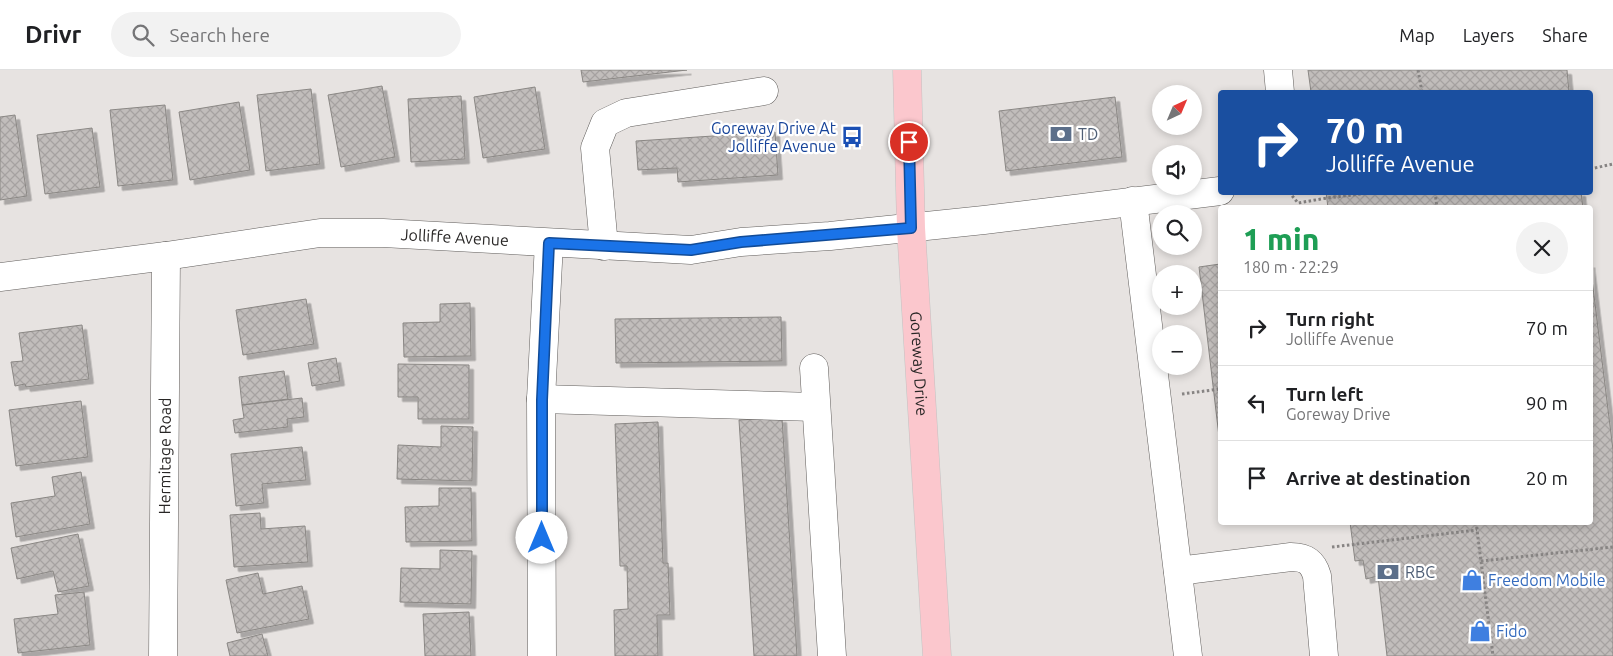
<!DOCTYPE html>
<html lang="en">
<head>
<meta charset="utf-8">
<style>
  :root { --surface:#fff; --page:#f2f2f2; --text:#202124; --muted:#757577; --line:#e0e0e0 }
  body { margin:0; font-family:Ubuntu,sans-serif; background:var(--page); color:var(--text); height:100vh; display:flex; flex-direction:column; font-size:19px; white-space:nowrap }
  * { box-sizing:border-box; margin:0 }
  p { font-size:16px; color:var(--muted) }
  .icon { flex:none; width:28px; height:28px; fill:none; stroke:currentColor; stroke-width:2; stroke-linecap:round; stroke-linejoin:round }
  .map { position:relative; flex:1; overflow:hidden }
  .side { position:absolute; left:1218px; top:135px; width:375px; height:320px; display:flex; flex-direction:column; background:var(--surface); border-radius:5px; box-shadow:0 2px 8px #0003 }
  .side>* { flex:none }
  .guide { position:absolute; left:1218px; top:20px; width:375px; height:105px; border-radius:5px; box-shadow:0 2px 8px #0003; background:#1a4fa0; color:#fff; overflow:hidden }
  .needle { width:32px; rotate:44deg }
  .controls { position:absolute; left:1152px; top:15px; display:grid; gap:10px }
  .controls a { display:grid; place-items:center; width:50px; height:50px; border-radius:50%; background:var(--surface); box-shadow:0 2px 8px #0003; font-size:25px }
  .pin { position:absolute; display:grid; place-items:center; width:42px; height:42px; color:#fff; margin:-21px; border:2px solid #fff; border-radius:50%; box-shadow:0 1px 5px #0007 }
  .me { position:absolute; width:55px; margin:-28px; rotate:0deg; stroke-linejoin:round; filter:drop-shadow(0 0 4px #0008) }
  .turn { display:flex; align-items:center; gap:18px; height:105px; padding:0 25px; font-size:22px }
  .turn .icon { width:65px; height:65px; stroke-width:2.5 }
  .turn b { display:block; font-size:35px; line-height:42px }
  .round { display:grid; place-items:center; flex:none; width:52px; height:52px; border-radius:26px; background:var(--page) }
  .summary { display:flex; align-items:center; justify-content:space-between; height:85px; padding:0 25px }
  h1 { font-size:30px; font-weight:800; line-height:38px; color:#1e9e55 }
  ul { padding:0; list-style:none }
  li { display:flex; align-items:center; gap:15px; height:75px; padding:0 25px; border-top:1px solid var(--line) }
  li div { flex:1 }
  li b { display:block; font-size:19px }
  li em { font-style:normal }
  header { display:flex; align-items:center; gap:30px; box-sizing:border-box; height:70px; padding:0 25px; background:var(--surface); border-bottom:1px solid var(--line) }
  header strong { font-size:24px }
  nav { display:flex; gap:28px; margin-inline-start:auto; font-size:18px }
  .search { width:350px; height:45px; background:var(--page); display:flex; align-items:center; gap:12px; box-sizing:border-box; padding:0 18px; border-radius:28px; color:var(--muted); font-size:19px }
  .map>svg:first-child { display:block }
  .building { fill:url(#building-cross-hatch); stroke:#8a8784; filter:url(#shadow) }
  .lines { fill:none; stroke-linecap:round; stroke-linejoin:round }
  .minor-casing { stroke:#615e5c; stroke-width:29 }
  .major-casing { stroke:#c3c2c2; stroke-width:29 }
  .path { stroke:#878483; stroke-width:3; stroke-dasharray:2.5 2.5; stroke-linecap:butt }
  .minor { stroke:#fff; stroke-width:28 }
  .major { stroke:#fbc7cd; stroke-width:28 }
  .route-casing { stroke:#114b97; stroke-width:12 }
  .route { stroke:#1a73e8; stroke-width:9 }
  .labels { text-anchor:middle; stroke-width:4.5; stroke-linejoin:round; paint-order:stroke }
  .transit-label { font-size:16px; fill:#164399; stroke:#fff; text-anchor:end }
  .service-label { font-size:16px; fill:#4e5e75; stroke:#fff; text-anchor:start }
  .street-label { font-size:16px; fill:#282625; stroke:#fff }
  .shop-label { font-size:16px; fill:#366cbe; stroke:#fff; text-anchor:start }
</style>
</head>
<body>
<header>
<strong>Drivr</strong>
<div class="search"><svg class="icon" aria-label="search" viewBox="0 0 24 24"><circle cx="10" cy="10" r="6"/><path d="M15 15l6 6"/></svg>Search here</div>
<nav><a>Map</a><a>Layers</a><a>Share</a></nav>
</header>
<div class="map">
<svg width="1613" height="586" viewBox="0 0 1613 586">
  <defs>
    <pattern id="building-cross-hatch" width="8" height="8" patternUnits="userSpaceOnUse" patternTransform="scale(1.25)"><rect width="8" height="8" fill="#c1bdbb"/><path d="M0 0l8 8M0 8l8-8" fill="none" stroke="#a6a2a1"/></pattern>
    <filter id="shadow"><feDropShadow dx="4.5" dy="4.5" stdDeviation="0" flood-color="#0004"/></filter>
  </defs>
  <rect width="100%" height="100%" fill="#e7e3e1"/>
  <path class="building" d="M581,0H687L583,12Z
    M1308,0H1567L1569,22H1311Z
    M382,16L395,87L341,97L328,25Z
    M535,17L545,79L483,88L474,27Z
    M311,19L320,94L266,101L257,25Z
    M461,26L465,89L411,92L408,29Z
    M1115,27L1122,87L1006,101L999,41Z
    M239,32L250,100L190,110L179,42Z
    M165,35L173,110L118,116L110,40Z
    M15,45L27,126L0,130V47Z
    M92,58L100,117L45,124L37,65Z
    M775,62L778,105L678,112L677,98L638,100L636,71Z
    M1326,122H1581L1583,138H1328Z
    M1590,193L1613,380V586H1387L1378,506L1366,509L1363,490L1355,491L1350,452H1590Z
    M1220,194V375L1199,197Z
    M306,229L314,274L243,285L236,240Z
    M470,233L471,286L404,287L403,253L440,252V234Z
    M781,247L782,291L616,293L615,249Z
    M82,255L89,309L26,317L25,314L15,316L11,292L23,291L19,263Z
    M336,288L340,311L312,316L308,293Z
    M398,294L469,295V349H418V327H398Z
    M284,301L288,329L242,335L239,307Z
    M302,328L304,347L287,349L288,357L235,363L233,350L244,348L242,335Z
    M81,331L88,387L16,396L9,340Z
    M782,348L797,586H754L739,350Z
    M658,352L663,493H668L670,545H657L658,586H615L614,540L628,539L627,496H620L615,354Z
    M441,356L473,357L472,411L397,409L398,375L441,377Z
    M302,377L306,410L262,414L264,433L236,436L231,384Z
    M81,402L90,454L16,467L11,433L55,426L52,407Z
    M439,418H471L472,471L406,472L405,437L439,436Z
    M260,443L261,459L305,456L308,492L234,497L230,445Z
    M78,464L89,516L58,522L53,501L17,509L11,478Z
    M440,480L472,481L471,534L400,532L401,498L440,499Z
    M258,503L263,524L302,516L309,549L237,563L226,510Z
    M84,522L90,575L18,583L14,549L58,544L55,525Z
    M469,542L471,586H425L423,544Z
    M262,564L268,586H230L227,573Z"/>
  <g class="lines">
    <g class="minor-casing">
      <g id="minor">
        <path d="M1278,0L1280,22"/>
        <path d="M1133,131L1188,586"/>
        <path d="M604,176L595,78L605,53L626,43L764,21"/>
        <path id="s1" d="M0,207L166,186L320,163H383L691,180L741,172L830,166L984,150L1220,121"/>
        <path d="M814,298L832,586"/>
        <path d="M541,329L815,337"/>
        <path d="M1178,501L1291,487C1306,487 1313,492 1317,506L1324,586"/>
        <path id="s2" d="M163,586L166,186"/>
        <path d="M542,586L541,329L549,173"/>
      </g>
    </g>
    <g class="major-casing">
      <g id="major">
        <path id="s3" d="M907,0L911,158L937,586"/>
      </g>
    </g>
    <path class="path" d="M1418,0L1422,22
      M1590,99L1613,94
      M1289,122L1298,133L1327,128L1378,122
      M1435,122L1437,138
      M1182,324L1220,319
      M1476,452L1493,586
      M1332,477L1477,460
      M1481,491L1613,477"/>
    <use href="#minor" class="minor"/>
    <use href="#major" class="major"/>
  </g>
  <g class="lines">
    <g class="route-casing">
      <path id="route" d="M542,468V330L549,173L691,180L741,172L911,158L909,72"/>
    </g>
    <use href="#route" class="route"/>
  </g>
  <defs>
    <g id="bank-bare" transform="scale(1.725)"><path d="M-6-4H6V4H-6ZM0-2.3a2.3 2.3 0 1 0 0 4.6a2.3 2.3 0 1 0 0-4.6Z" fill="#5c6f8a" stroke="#fff" stroke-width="2.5" paint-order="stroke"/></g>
    <g id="bus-bare" transform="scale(1.725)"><path d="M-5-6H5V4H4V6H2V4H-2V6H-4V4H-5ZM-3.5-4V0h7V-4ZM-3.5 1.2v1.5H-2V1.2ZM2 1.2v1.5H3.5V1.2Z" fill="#1a4fb4" stroke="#fff" stroke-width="2.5" paint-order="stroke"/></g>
    <g id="shop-bare" transform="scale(1.725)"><path d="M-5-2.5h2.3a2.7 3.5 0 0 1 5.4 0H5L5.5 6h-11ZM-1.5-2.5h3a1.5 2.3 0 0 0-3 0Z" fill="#3f7fe0" stroke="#fff" stroke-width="2.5" paint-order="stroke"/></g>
  </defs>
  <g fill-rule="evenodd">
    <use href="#bank-bare" x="1061" y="64"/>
    <use href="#bus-bare" x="852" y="67"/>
    <use href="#bank-bare" x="1388" y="502"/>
    <use href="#shop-bare" x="1472" y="510"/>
    <use href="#shop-bare" x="1480" y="561"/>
  </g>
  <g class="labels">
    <g class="transit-label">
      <text x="836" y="64">Goreway Drive At<tspan x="836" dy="18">Jolliffe Avenue</tspan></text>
    </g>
    <g class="service-label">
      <text x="1078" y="70">TD</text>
      <text x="1405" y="508">RBC</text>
    </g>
    <g class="street-label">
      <text dy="6" stroke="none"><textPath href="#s1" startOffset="458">Jolliffe Avenue</textPath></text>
      <text dy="6" stroke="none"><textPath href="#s3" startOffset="294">Goreway Drive</textPath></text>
      <text dy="6" stroke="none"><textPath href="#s2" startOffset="200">Hermitage Road</textPath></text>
    </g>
    <g class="shop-label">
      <text x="1488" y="516">Freedom Mobile</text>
      <text x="1496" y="567">Fido</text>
    </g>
  </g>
</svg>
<div class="controls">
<a><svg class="needle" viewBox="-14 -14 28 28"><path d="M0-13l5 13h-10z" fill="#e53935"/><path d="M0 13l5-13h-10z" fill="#757577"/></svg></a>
<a><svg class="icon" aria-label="sound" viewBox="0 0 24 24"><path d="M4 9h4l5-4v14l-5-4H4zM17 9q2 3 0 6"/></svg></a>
<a><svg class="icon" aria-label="search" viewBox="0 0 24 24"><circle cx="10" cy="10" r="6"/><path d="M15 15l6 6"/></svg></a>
<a>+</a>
<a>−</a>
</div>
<div class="pin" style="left:909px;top:72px;background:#d93025"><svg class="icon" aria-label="arrive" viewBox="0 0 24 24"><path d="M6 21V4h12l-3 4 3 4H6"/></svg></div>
<svg class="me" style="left:542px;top:468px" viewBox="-20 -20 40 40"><circle r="19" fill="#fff"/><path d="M0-13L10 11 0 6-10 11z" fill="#1a73e8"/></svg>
<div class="guide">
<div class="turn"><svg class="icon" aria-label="right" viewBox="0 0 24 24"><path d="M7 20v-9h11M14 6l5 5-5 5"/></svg><div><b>70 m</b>Jolliffe Avenue</div></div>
</div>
<section class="side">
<div class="summary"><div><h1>1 min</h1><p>180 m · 22:29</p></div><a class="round"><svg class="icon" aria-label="close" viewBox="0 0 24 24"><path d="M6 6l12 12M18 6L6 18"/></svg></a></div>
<ul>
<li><svg class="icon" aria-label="right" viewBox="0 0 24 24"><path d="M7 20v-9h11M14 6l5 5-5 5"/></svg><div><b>Turn right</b><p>Jolliffe Avenue</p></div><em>70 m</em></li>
<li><svg class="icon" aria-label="left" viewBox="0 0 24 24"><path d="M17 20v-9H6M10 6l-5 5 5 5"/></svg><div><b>Turn left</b><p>Goreway Drive</p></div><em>90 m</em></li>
<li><svg class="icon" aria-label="arrive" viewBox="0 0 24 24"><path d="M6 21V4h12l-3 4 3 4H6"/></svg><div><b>Arrive at destination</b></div><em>20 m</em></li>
</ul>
</section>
</div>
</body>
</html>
